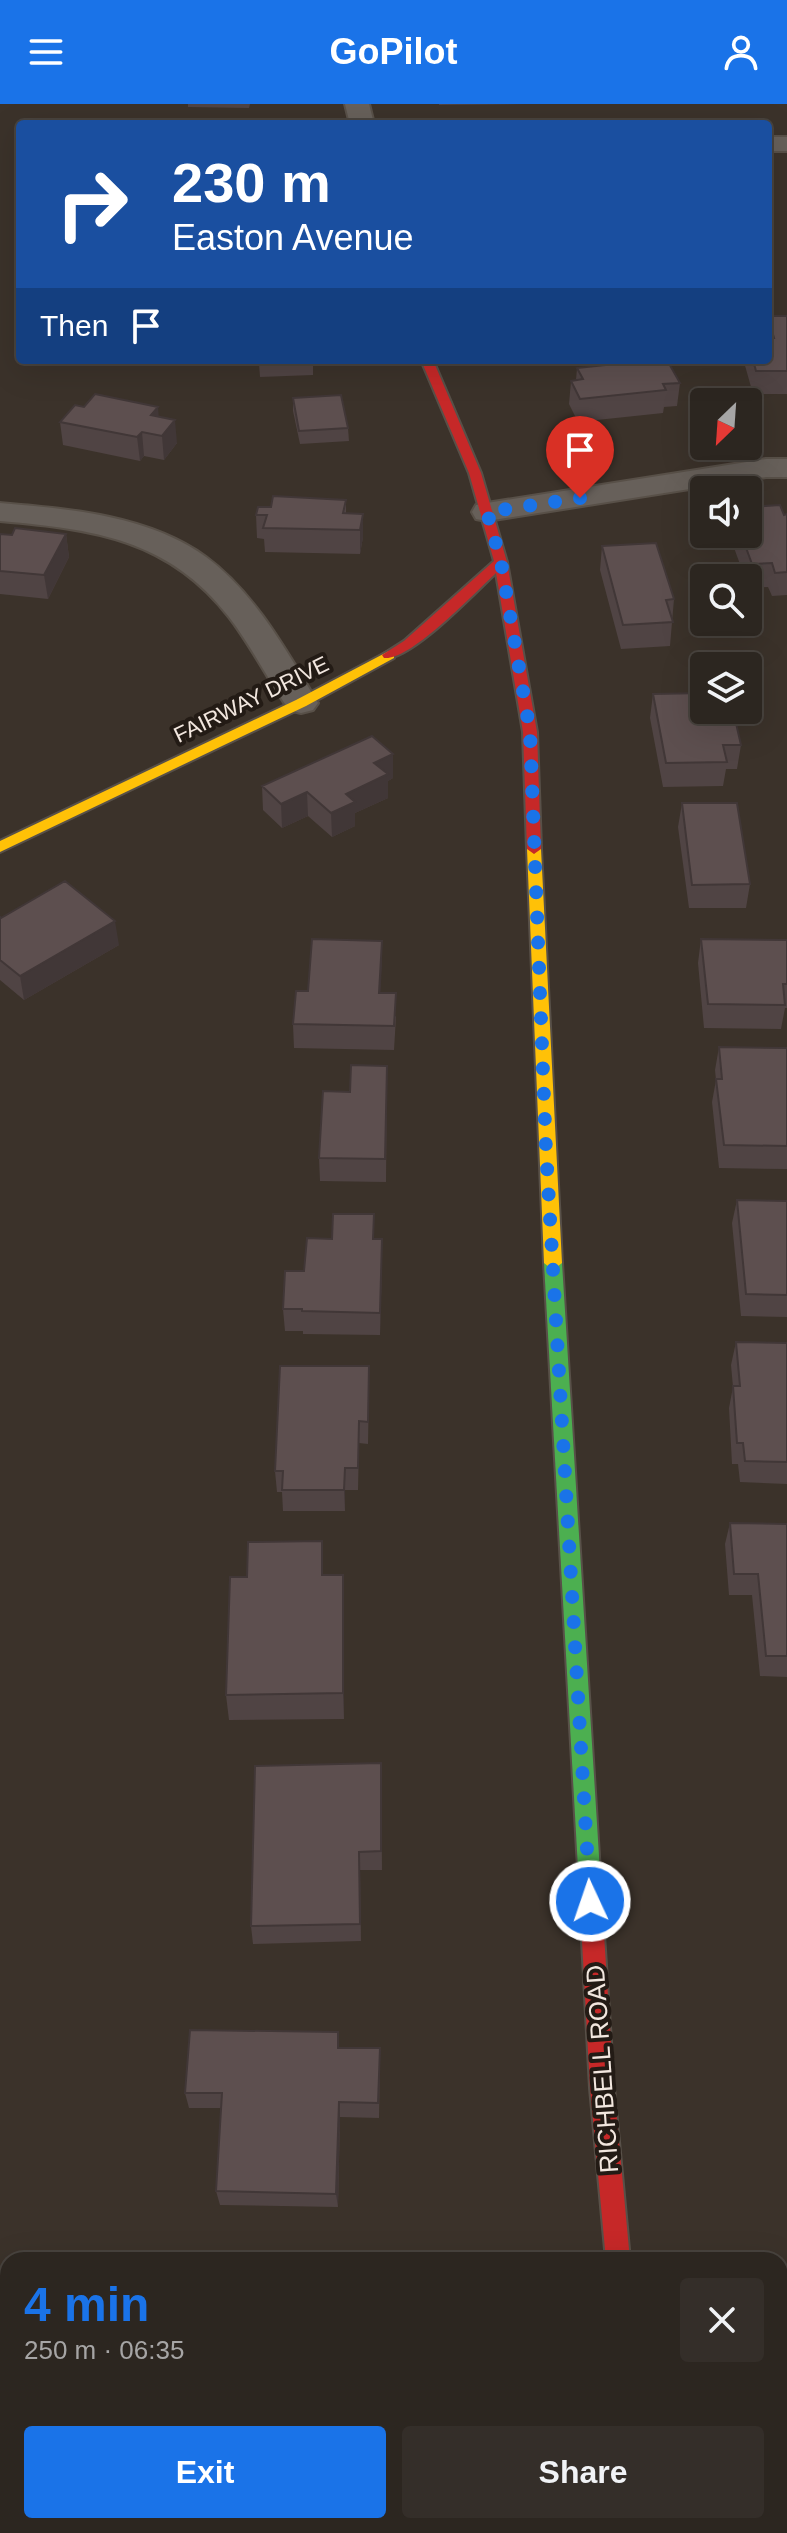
<!DOCTYPE html>
<html lang="en">
<head>
<meta charset="utf-8">
<style>
  :root { --surface:#2c2620; --page:#342e29; --text:#f1f3f6; --muted:#a6a5a5; --line:#48433e; --accent:#1a73e8 }
  body { margin:0; font-family:Arial,sans-serif; background:var(--page); color:var(--text); height:100vh; display:flex; flex-direction:column; font-size:30px; white-space:nowrap }
  * { box-sizing:border-box; margin:0 }
  p { font-size:26px; color:var(--muted) }
  .icon { flex:none; width:44px; height:44px; fill:none; stroke:currentColor; stroke-width:2; stroke-linecap:round; stroke-linejoin:round }
  .map { position:relative; flex:1; overflow:hidden }
  .sheet { position:absolute; left:0px; top:2148px; width:788px; height:282px; display:flex; flex-direction:column; background:var(--surface); border-radius:24px 24px 0 0; box-shadow:0 8px 32px #0002,0 0 0 2px var(--line) }
  .sheet>* { flex:none }
  .hud { position:absolute; left:16px; top:16px; width:756px; height:244px; border-radius:8px; box-shadow:0 8px 32px #0002,0 0 0 2px var(--line); background:#1a4fa0; color:#fff; overflow:hidden }
  .needle { width:52px; rotate:205deg }
  .tools { position:absolute; left:690px; top:284px; display:grid; gap:16px }
  .tools a { display:grid; place-items:center; width:72px; height:72px; border-radius:8px; background:var(--surface); box-shadow:0 8px 32px #0002,0 0 0 2px var(--line); font-size:40px }
  .pin { position:absolute; display:grid; place-items:center; width:68px; height:68px; color:#fff; margin:-82px -34px; border-radius:50% 50% 50% 0; rotate:-45deg; box-shadow:0 0 8px #0007 }
  .pin .icon { rotate:45deg }
  .me { position:absolute; width:88px; margin:-44px; rotate:357deg; stroke-linejoin:round; filter:drop-shadow(0 0 6px #0008) }
  .turn { display:flex; align-items:center; gap:28px; height:168px; padding:0 24px; font-size:36px }
  .turn .icon { width:104px; height:104px; stroke-width:2.5 }
  .turn b { display:block; font-size:56px; line-height:68px }
  .then { display:flex; align-items:center; height:76px; padding:0 24px; background:#0003; gap:16px; font-size:30px }
  .round { display:grid; place-items:center; flex:none; width:84px; height:84px; border-radius:8px; background:var(--page) }
  .head { display:flex; align-items:center; justify-content:space-between; height:136px; padding:0 24px }
  h1 { font-size:48px; font-weight:700; line-height:60px; color:var(--accent) }
  .action { display:flex; gap:16px; margin-top:auto; padding:16px 24px }
  .action a { flex:1; height:92px; border-radius:8px; background:var(--accent); color:#fff; font-size:32px; font-weight:700; line-height:92px; text-align:center }
  .action a+a { background:var(--page); color:var(--text) }
  header { display:flex; justify-content:space-between; align-items:center; height:104px; padding:0 24px; background:var(--accent); color:#fff; font-size:36px; font-weight:700 }
  .map>svg:first-child { display:block }
  .lines { fill:none; stroke-linecap:round; stroke-linejoin:round }
  .street-casing { stroke:#585048; stroke-width:4 }
  .fast-casing { stroke:#585048; stroke-width:4 }
  .slow-casing { stroke:#585048; stroke-width:4 }
  .jam-casing { stroke:#585048; stroke-width:4 }
  .street { fill:#67605a; fill-rule:evenodd }
  .fast { fill:#4caf50; fill-rule:evenodd }
  .slow { fill:#ffc107; fill-rule:evenodd }
  .jam { fill:#c62828; fill-rule:evenodd }
  .wall { fill:#504444 }
  .shaded-wall { fill:#413737 }
  .building { fill:#5d4f4f; stroke:#413737; stroke-width:2 }
  .route { stroke:#1a73e8; stroke-width:14; stroke-dasharray:0 25.2 }
  .labels { text-anchor:middle; stroke-width:8; stroke-linejoin:round; paint-order:stroke }
  .far-street-label { font-size:22px; fill:#f2e7df; stroke:#231b15 }
  .street-label { font-size:26px; fill:#f2e7df; stroke:#231b15 }
</style>
</head>
<body>
<header><svg class="icon" aria-label="menu" viewBox="0 0 24 24"><path d="M4 6h16M4 12h16M4 18h16"/></svg>GoPilot<svg class="icon" aria-label="person" viewBox="0 0 24 24"><circle cx="12" cy="8" r="4"/><path d="M4 21q1-7 8-7t8 7"/></svg></header>
<div class="map">
<svg width="787" height="2429" viewBox="0 0 787 2429">
  <rect width="100%" height="100%" fill="#3b322a"/>
  <g class="lines">
    <g class="street-casing">
      <path id="street" d="M345,0H369L374,20H350Z
        M768,33H787V47H768Z
        M766,355H787V373H766L487,417L476,415L472,408L476,401L487,399Z
        M0,399C69,405 148,411 206,453C255,489 287,548 318,599L313,606L301,609L289,606C268,576 252,543 229,513C169,435 93,425 0,417Z
        M611,2422H675L676,2429H612Z"/>
    </g>
    <g class="fast-casing">
      <path id="fast" d="M553,1152L562,1159L602,1800L599,1807L591,1811L583,1807L580,1800L544,1159Z"/>
    </g>
    <g class="slow-casing">
      <path id="slow" d="M389,547L394,548V554L306,602L0,748V737L296,596Z
        M534,740L541,745L562,1159L553,1166L544,1159L527,745Z"/>
    </g>
    <g class="jam-casing">
      <path id="jam" d="M421,256H433L481,369L507,458L537,628L541,745L534,750L527,745L523,628L496,469C475,488 411,557 384,554L382,551L404,537L494,457L469,369Z
        M591,1789L599,1793L602,1800L614,1984L630,2156H606L590,1984L580,1800L583,1793Z"/>
    </g>
    <use href="#street" class="street"/>
    <use href="#fast" class="fast"/>
    <use href="#slow" class="slow"/>
    <use href="#jam" class="jam"/>
  </g>
  <path class="wall" d="M188,0H250L249,4L188,3Z
    M439,0H527L439,1Z
    M768,62L771,75L768,97Z
    M768,212H787V290H753L744,258V256H768Z
    M254,256H313V271L260,273L259,260H254Z
    M629,256H667L680,279L677,302L664,303L663,309L578,318L569,300L571,277L576,276L577,264L629,259Z
    M293,294L348,324L349,337L300,340L293,307Z
    M159,313L177,339L164,356L144,352L140,357L63,341L60,318Z
    M346,396V409L363,410V433L360,450L265,448L264,435L257,434L256,411L271,403Z
    M787,410V491L772,492L768,483L749,484L748,474H745L729,430H748L784,411Z
    M0,430L12,431L66,430L69,453L48,495L0,490Z
    M602,442L674,495L670,542L621,545L600,466Z
    M653,590L741,641L737,665H726L723,682L663,683L650,614Z
    M393,674L388,677V694L355,709V722L332,733L308,712L282,724L263,706L262,682Z
    M682,699L750,780L746,804H689L678,723Z
    M0,813L1,814L119,841L24,896L0,876Z
    M701,835L787,836V904H785L781,925L704,924L698,859Z
    M382,837L380,889L396,913L394,946L294,944L293,920L308,887Z
    M719,943L787,944V1065L719,1064L712,998L716,976L715,966Z
    M387,962L386,1078L320,1077L319,1054L350,988Z
    M737,1096L787,1097V1213L741,1212L732,1119Z
    M374,1135L382,1158L380,1231L303,1230V1227H285L283,1205Z
    M736,1238L787,1239V1380L740,1378L738,1360H732L729,1304L733,1283L731,1261Z
    M369,1284L368,1340L359,1339L358,1386H345V1407H283L282,1388H277L275,1367Z
    M730,1419L787,1420V1573L760,1572L752,1491H729L725,1440Z
    M323,1471L344,1497V1615L229,1616L226,1591Z
    M381,1659L382,1766H360L361,1837L253,1840L251,1822Z
    M339,1944H380V1960L379,2014L340,2013L338,2103L220,2101L216,2087L221,2004H189L185,1989Z"/>
  <path class="shaded-wall" d="M158,303L160,326L151,311Z
    M175,316L177,339L164,356L162,332Z
    M142,328L144,352L140,357L137,333Z
    M363,410V433L360,450V426Z
    M66,430L69,453L48,495L44,471Z
    M393,650V674L388,677V694L355,709V722L332,733L331,709L346,690L374,659Z
    M307,688L308,712L282,724L281,700Z
    M115,817L119,841L24,896L20,872Z
    M382,837V861L379,913V889Z
    M382,1135V1158L380,1231V1209Z
    M345,1364V1407L344,1386Z
    M343,1471L344,1497V1615L343,1589Z
    M339,1998L340,2013L338,2103L336,2090Z"/>
  <path class="building" d="M768,62H769L771,75H768Z
    M768,212H787V267H756L753,256H768V234H774Z
    M634,256H667L680,279L663,280L666,286L580,295L571,277L583,275L577,264L635,258Z
    M95,290L158,303L151,311L175,316L162,332L142,328L137,333L60,318L75,301L84,303Z
    M341,291L348,324L299,327L293,294Z
    M273,392L346,396L343,409L363,410L360,426L263,424L267,411H256L258,403H271Z
    M780,401L784,411L787,410V468L775,469L772,459L752,460L741,430H748V403Z
    M15,424L66,430L44,471L0,467V430L12,431Z
    M656,439L674,495L666,496L673,518L623,521L602,442Z
    M704,589V606H733L741,641H723L727,658L666,659L653,590Z
    M372,632L393,650L374,659L388,670L346,690L355,698L331,709L307,688L281,700L262,682Z
    M682,699H737L750,780L692,781Z
    M65,777L115,817L20,872L0,856V813L1,814Z
    M312,835L382,837L379,889H396L394,922L293,920L296,887H308Z
    M701,835L787,836V880H783L785,901L708,900Z
    M719,943L787,944V1042L724,1041L716,975H722Z
    M351,961L387,962L385,1055L319,1054L323,987L350,988Z
    M737,1096L787,1097V1191L746,1190Z
    M333,1110H374L373,1135H382L380,1209L302,1207V1205H283L285,1167H304L307,1134L332,1135Z
    M736,1238L787,1239V1358L745,1357L743,1339H737L733,1282H740Z
    M280,1262H369L368,1318L359,1317L358,1364H345L344,1386H282L283,1367H275Z
    M730,1419L787,1420V1552H766L758,1470H734Z
    M322,1437V1471H343V1589L226,1591L230,1473H247L248,1438Z
    M381,1659V1747L359,1748L360,1820L251,1822L255,1662Z
    M190,1926L338,1928V1944H380L378,1999L339,1998L336,2090L216,2087L222,1989H185Z"/>
  <g class="lines">
    <path class="route" d="M580,394L487,408L501,458L530,628L546,1046L590,1797"/>
  </g>
  <g class="labels">
    <g class="far-street-label">
      <text transform="translate(251 595) rotate(-26)" y="8">FAIRWAY DRIVE</text>
    </g>
    <g class="street-label">
      <text transform="translate(602 1965) rotate(-94)" y="9">RICHBELL ROAD</text>
    </g>
  </g>
</svg>
<div class="tools">
<a><svg class="needle" viewBox="-14 -14 28 28"><path d="M0-13l5 13h-10z" fill="#e53935"/><path d="M0 13l5-13h-10z" fill="#a6a5a5"/></svg></a>
<a><svg class="icon" aria-label="sound" viewBox="0 0 24 24"><path d="M4 9h4l5-4v14l-5-4H4zM17 9q2 3 0 6"/></svg></a>
<a><svg class="icon" aria-label="search" viewBox="0 0 24 24"><circle cx="10" cy="10" r="6"/><path d="M15 15l6 6"/></svg></a>
<a><svg class="icon" aria-label="layers" viewBox="0 0 24 24"><path d="M12 4l9 5-9 5-9-5zM3 14l9 5 9-5"/></svg></a>
</div>
<div class="pin" style="left:580px;top:394px;background:#d93025"><svg class="icon" aria-label="arrive" viewBox="0 0 24 24"><path d="M6 21V4h12l-3 4 3 4H6"/></svg></div>
<svg class="me" style="left:590px;top:1797px" viewBox="-20 -20 40 40"><circle r="17" fill="#1a73e8" stroke="#fff" stroke-width="3"/><path d="M0-11L8 9 0 5-8 9z" fill="#fff"/></svg>
<div class="hud">
<div class="turn"><svg class="icon" aria-label="right" viewBox="0 0 24 24"><path d="M7 20v-9h11M14 6l5 5-5 5"/></svg><div><b>230 m</b>Easton Avenue</div></div>
<div class="then">Then<svg class="icon" aria-label="arrive" viewBox="0 0 24 24"><path d="M6 21V4h12l-3 4 3 4H6"/></svg></div>
</div>
<section class="sheet">
<div class="head"><div><h1>4 min</h1><p>250 m · 06:35</p></div><a class="round"><svg class="icon" aria-label="close" viewBox="0 0 24 24"><path d="M6 6l12 12M18 6L6 18"/></svg></a></div>
<div class="action"><a>Exit</a><a>Share</a></div>
</section>
</div>
</body>
</html>
